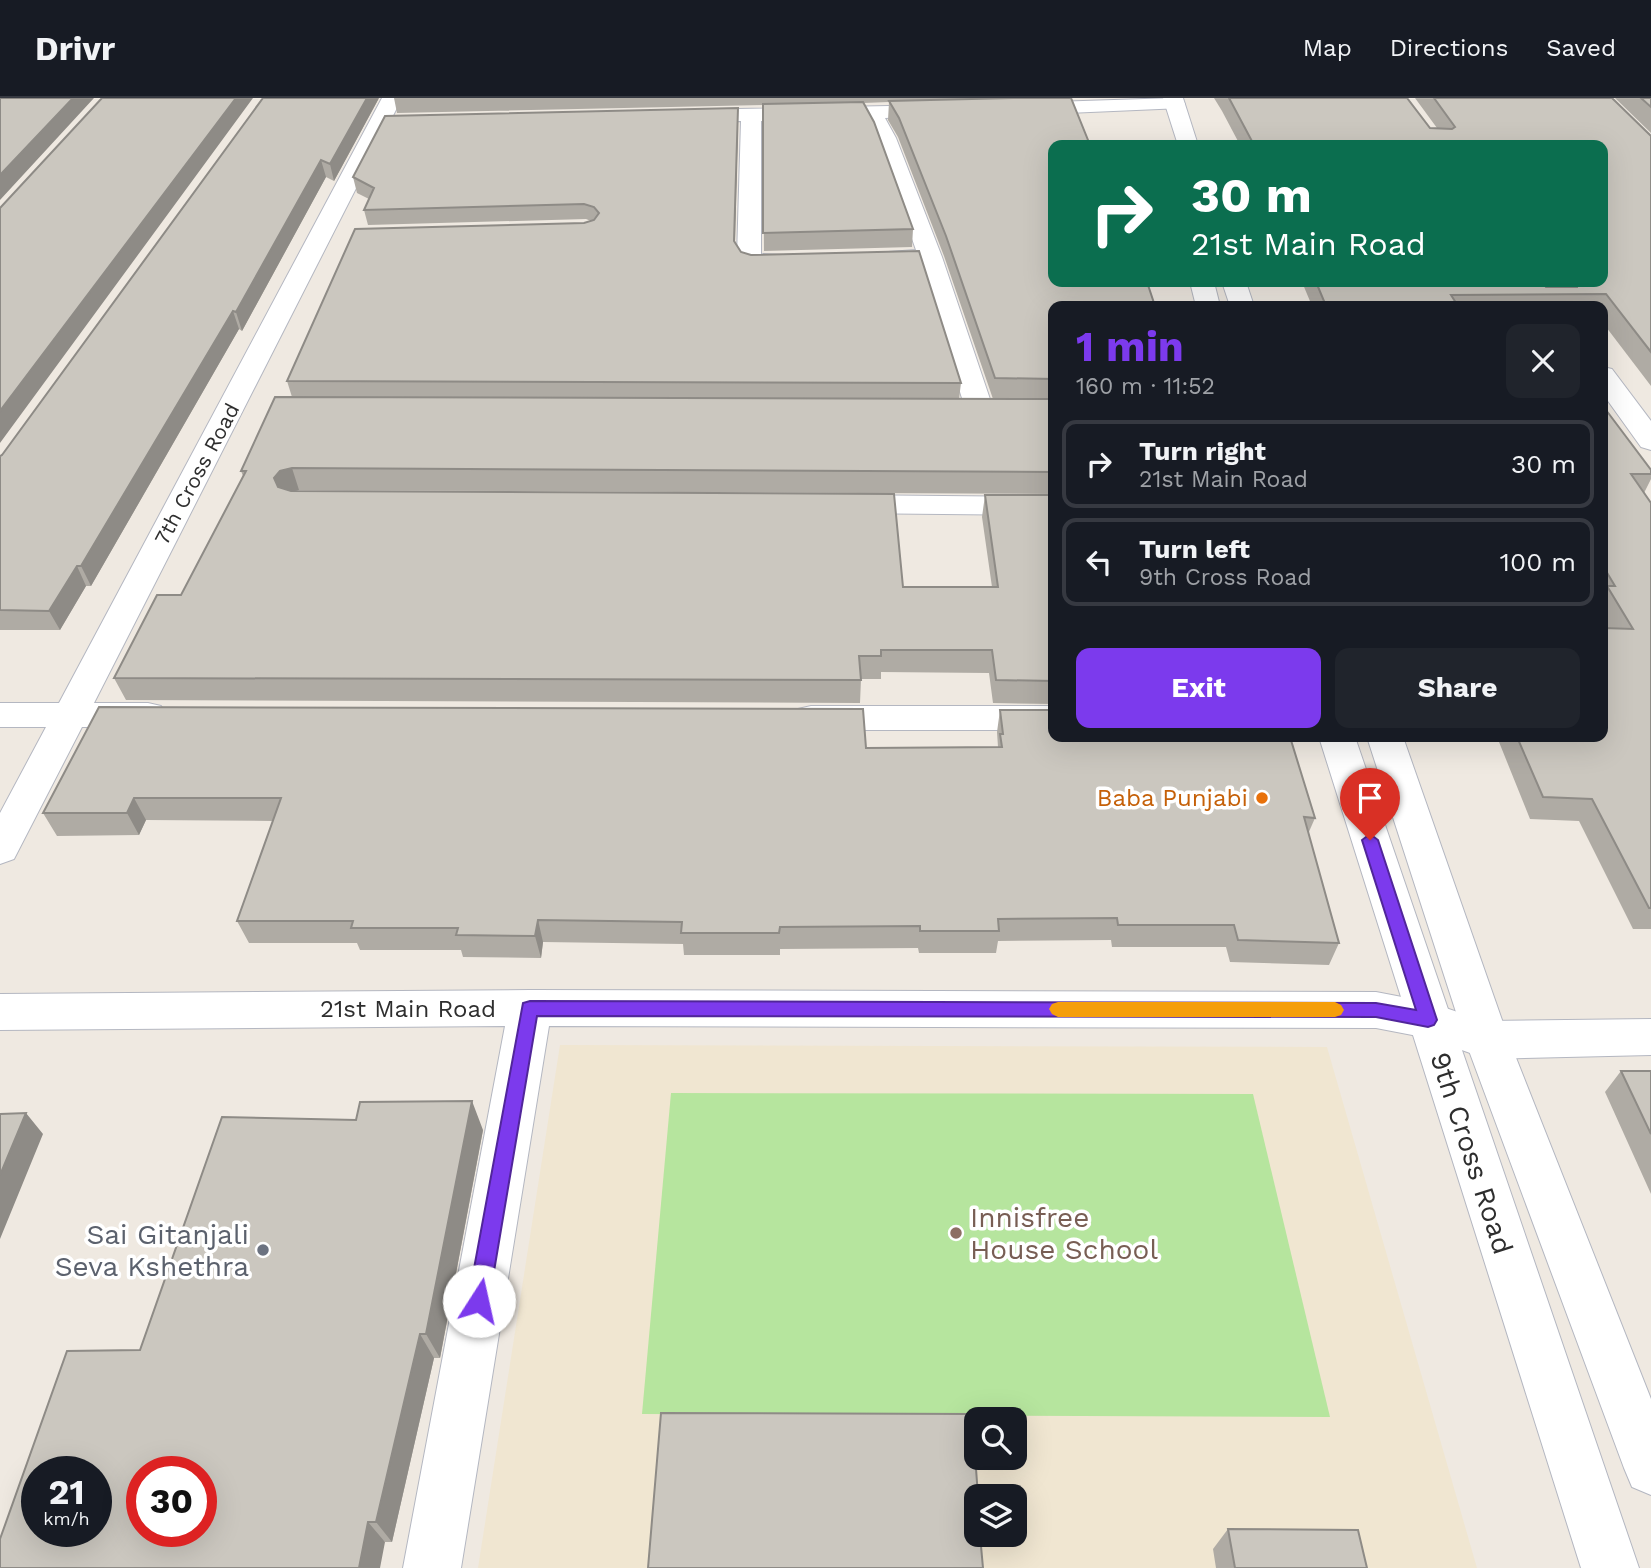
<!DOCTYPE html>
<html lang="en">
<head>
<meta charset="utf-8">
<style>
  :root { --surface:#171b24; --page:#20242c; --text:#f1f3f6; --muted:#9ea1a6; --line:#363941; --accent:#7c3aed }
  body { margin:0; font-family:"Work Sans",sans-serif; background:var(--page); color:var(--text); height:100vh; display:flex; flex-direction:column; font-size:26px; white-space:nowrap }
  * { box-sizing:border-box; margin:0 }
  p { font-size:23px; color:var(--muted) }
  .icon { flex:none; width:38px; height:38px; fill:none; stroke:currentColor; stroke-width:2; stroke-linecap:round; stroke-linejoin:round }
  .map { position:relative; flex:1; overflow:hidden }
  .details { position:absolute; left:1048px; top:203px; width:560px; height:441px; display:flex; flex-direction:column; background:var(--surface); border-radius:14px; box-shadow:0 7px 28px #0002 }
  .details>* { flex:none }
  .guide { position:absolute; left:1048px; top:42px; width:560px; height:147px; border-radius:14px; box-shadow:0 7px 28px #0002; background:#0b6e4f; color:#fff; overflow:hidden }
  .fabs { position:absolute; left:964px; top:1309px; display:grid; gap:14px }
  .fabs a { display:grid; place-items:center; width:63px; height:63px; border-radius:14px; background:var(--surface); box-shadow:0 7px 28px #0002; font-size:35px }
  .speed { position:absolute; left:21px; top:1358px; display:flex; gap:14px; font-size:35px; font-weight:700; text-align:center }
  .speed>* { display:grid; place-content:center; width:91px; height:91px; border-radius:50%; background:var(--surface); box-shadow:0 7px 28px #0002; line-height:1 }
  .speed small { font-size:18px; font-weight:400 }
  .speed .limit { border:10px solid #d22; background:#fff; color:#111 }
  .pin { position:absolute; display:grid; place-items:center; width:60px; height:60px; color:#fff; margin:-72px -30px; border-radius:50% 50% 50% 0; rotate:-45deg; box-shadow:0 0 7px #0007 }
  .pin .icon { rotate:45deg }
  .me { position:absolute; width:77px; margin:-38px; rotate:10deg; stroke-linejoin:round; filter:drop-shadow(0 0 5px #0008) }
  .turn { display:flex; align-items:center; gap:24px; height:147px; padding:0 28px; font-size:32px }
  .turn .icon { width:91px; height:91px; stroke-width:2.5 }
  .turn b { display:block; font-size:49px; line-height:60px }
  .round { display:grid; place-items:center; flex:none; width:74px; height:74px; border-radius:14px; background:var(--page) }
  .headline { display:flex; align-items:center; justify-content:space-between; height:119px; padding:0 28px }
  h1 { font-size:42px; font-weight:700; line-height:52px; color:var(--accent) }
  .action { display:flex; gap:14px; margin-top:auto; padding:14px 28px }
  .action a { flex:1; height:80px; border-radius:14px; background:var(--accent); color:#fff; font-size:28px; font-weight:700; line-height:80px; text-align:center }
  .action a+a { background:var(--page); color:var(--text) }
  ul { padding:0; list-style:none }
  li { display:flex; align-items:center; gap:21px; height:88px; margin:0 14px 10px; padding:0 14px; border:4px solid var(--line); border-radius:14px }
  li div { flex:1 }
  li b { display:block; font-size:26px }
  li em { font-style:normal }
  header { display:flex; align-items:center; gap:42px; box-sizing:border-box; height:98px; padding:0 35px; background:var(--surface); border-bottom:2px solid var(--line) }
  header strong { font-size:33px }
  nav { display:flex; gap:38px; margin-inline-start:auto; font-size:24px }
  .map>svg:first-child { display:block }
  .education { fill:#f0e6d1; fill-rule:evenodd }
  .green { fill:#b6e59e }
  .lines { fill:none; stroke-linecap:round; stroke-linejoin:round }
  .minor-casing { stroke:#b4b7c1; stroke-width:2 }
  .tertiary-casing { stroke:#b4b7c1; stroke-width:2 }
  .secondary-casing { stroke:#b4b7c1; stroke-width:2 }
  .minor { fill:#fff; fill-rule:evenodd }
  .tertiary { fill:#fff; fill-rule:evenodd }
  .secondary { fill:#fff; fill-rule:evenodd }
  .wall { fill:#afaba4 }
  .shaded-wall { fill:#8e8b86 }
  .building { fill:#cbc7bf; stroke:#8e8b86; stroke-width:2; fill-rule:evenodd }
  .route { fill:#7c3aed; stroke:#51269a; stroke-width:2 }
  .slow { fill:#f59e0b }
  .food-dot { fill:#e8710a; stroke:#fff; stroke-width:2.5 }
  .education-dot { fill:#8d6e63; stroke:#fff; stroke-width:2.5 }
  .worship-dot { fill:#6b7280; stroke:#fff; stroke-width:2.5 }
  .labels { text-anchor:middle; stroke-width:7; stroke-linejoin:round; paint-order:stroke }
  .far-street-label { font-size:21px; fill:#2e2e2e; stroke:#fff }
  .food-label { font-size:24px; fill:#c56008; stroke:#fff; text-anchor:end }
  .street-label { font-size:24px; fill:#2e2e2e; stroke:#fff }
  .near-street-label { font-size:28px; fill:#2e2e2e; stroke:#fff }
  .near-education-label { font-size:28px; fill:#785e54; stroke:#fff; text-anchor:start }
  .near-worship-label { font-size:28px; fill:#5b616d; stroke:#fff; text-anchor:end }
</style>
</head>
<body>
<header>
<strong>Drivr</strong>
<nav><a>Map</a><a>Directions</a><a>Saved</a></nav>
</header>
<div class="map">
<svg width="1651" height="1470" viewBox="0 0 1651 1470">
  <rect width="100%" height="100%" fill="#efe9e1"/>
  <path class="education" d="M560,947L1327,949L1477,1470H478ZM976,1321H1015V1360H976ZM976,1398H1015V1437H976Z"/>
  <path class="green" d="M671,995L1253,996L1330,1319L642,1316Z"/>
  <g class="lines">
    <g class="minor-casing">
      <path id="minor" d="M382,0H402L94,605H148L161,608L166,617L161,626L148,629H82L14,761L0,766V715L46,629H0V605H59Z
        M1175,0L1182,2L1185,6L1182,10L1022,17L1015,15L1012,11L1015,7L1022,5Z
        M940,7L947,9L950,13L947,17L885,20L896,40L942,159L994,313L990,319L980,321L970,319L966,313L920,166H861L857,161L861,156L916,152L876,40L865,21L761,23V156L803,158L807,163L803,168C784,173 750,177 737,159L741,23L686,24L679,22L676,18L679,14L686,12Z
        M1603,269L1612,271L1651,323V352L1641,349L1603,296Z
        M842,397L1054,399V417L842,415L831,412L827,406L831,400Z
        M811,608H1054V632H811L798,629L793,620L798,611Z
        M530,892L1376,894L1428,904L1502,929L1509,942L1502,955L1487,961L1428,940L1376,930L549,928L461,1470H403L505,928L0,932V896Z"/>
    </g>
    <g class="tertiary-casing">
      <path id="tertiary" d="M1651,921V957L1487,961L1472,955L1465,942L1472,929L1487,923Z"/>
    </g>
    <g class="secondary-casing">
      <path id="secondary" d="M1163,0H1183L1198,47H1178Z
        M1190,184H1214L1220,208H1196Z
        M1222,184H1246L1254,208H1230Z
        M1319,639H1355L1639,1470H1581Z
        M1367,639H1403L1509,942L1651,1301V1397L1632,1389L1624,1370L1465,942Z"/>
    </g>
    <use href="#minor" class="minor"/>
    <use href="#tertiary" class="tertiary"/>
    <use href="#secondary" class="secondary"/>
  </g>
  <path class="wall" d="M379,0L334,83L326,79L242,233L239,231L91,488H86L60,532H0V358L2,357Z
    M394,0H1071L1054,208V396L299,392L295,393L903,489H992L982,419L985,397H1054V606L993,605L989,575L881,574V581H861L860,605L126,602L114,580L181,497L243,378L241,373L292,299L287,283L584,125L591,123L586,121L368,127L364,112L369,101L357,95L353,79L738,10V25L735,145L741,154L961,285L959,301H993L944,158L898,39L888,22L889,4L863,5L913,131L912,149L764,153L763,7L397,15Z
    M1214,0H1407L1430,30H1437L1415,0H1612L1651,38V288L1603,225V208H1312L1302,184H1288H1543L1546,189H1554L1550,184H1603V47H1240L1222,13Z
    M1615,0H1651V35Z
    M1603,308L1651,372V381L1644,395L1651,405V831H1633L1579,723L1530,721L1497,639H1603L1607,530L1603,523Z
    M99,609L866,650L998,649L997,634L1000,612L1315,720L1308,736L1339,845L1329,867L1230,864L1226,849H1112L1111,842L998,843L996,855H919L918,850L780,851V857H684L683,846L543,844L541,860L463,859L461,852H360L357,845H249L237,823L273,723L146,722L139,737L57,738L43,715Z
    M1621,973H1651V1096L1605,994Z
    M483,1032L440,1260H434L392,1444H385L140,1252Z
    M1228,1431L1367,1470H1216L1213,1451Z"/>
  <path class="shaded-wall" d="M73,0H94L0,102V77Z
    M236,0H253L0,345V313Z
    M367,0H379L334,83L330,66Z
    M738,10V25L734,159V143Z
    M321,62L326,79L242,233L236,214Z
    M233,213L239,231L91,488L81,468Z
    M292,370L299,392L287,395L282,403L274,380L280,373Z
    M77,468L86,488L60,532L49,513Z
    M134,700L146,722L139,737L127,715Z
    M538,822L543,844L541,860L535,838Z
    M472,1003L483,1032L440,1260L426,1236Z
    M26,1015L43,1036L0,1141V1077Z
    M420,1236L434,1260L392,1444L376,1424Z
    M368,1424L385,1444L380,1470H359Z"/>
  <path class="building" d="M0,0H73L0,77Z
    M102,0H236L0,313V110Z
    M263,0H367L330,66L321,62L236,214L233,213L81,468H77L49,513L0,512V358L2,357Z
    M1013,0H1071L1090,47H1054V184H1147L1155,208H1159H1054V281L995,280L946,138L899,20L889,3Z
    M1229,0H1407L1430,30L1452,31L1455,29L1434,0H1612L1651,38V254L1606,196L1451,197L1458,208H1326L1316,184H1543L1546,189H1577V186L1575,184H1603V47H1254Z
    M1641,0H1651V9Z
    M863,4L874,24L913,131L763,135V6Z
    M738,10L734,143L741,154L751,157L919,153L961,285L287,283L355,131L584,125L594,122L599,115L594,109L584,106L364,112L374,90L353,79L385,18Z
    M275,299L1054,301V374L292,370L280,373L274,380L278,389L291,393L894,396L903,489H998L985,397H1054V583L996,582L992,552H881V558H859L861,582L114,580L157,497H181L246,373H241Z
    M1603,308L1651,372V376H1631L1651,405V810H1649L1592,701L1543,699L1517,639H1603V530L1633,531L1607,488H1615L1603,468Z
    M99,609L863,611L866,650L1002,649L1000,636H1003L1000,612H1054V639H1290L1315,720L1304,719L1339,845L1238,842L1234,827H1118L1117,820L998,821L999,833H920V828L780,829L779,835H681L682,824L538,822L535,838L456,837L458,830H351L353,823H237L281,700H134L127,715H43Z
    M1621,973H1651V1036Z
    M472,1003L426,1236H420L376,1424H368L359,1470H0V1441L67,1253L140,1252L222,1019L356,1022L360,1004ZM37,1374H96V1433H37ZM142,1374H201V1433H142Z
    M26,1015L0,1077V1016Z
    M661,1315L972,1316L978,1398H976V1437H980L983,1470H648Z
    M1228,1431L1358,1432L1367,1470H1235Z"/>
  <path class="route" d="M1370,736L1378,742L1437,922L1434,927L1428,929L1376,919L537,918L489,1203L486,1211L479,1214L471,1211L468,1203L523,905L530,903L1376,905L1416,912L1362,742Z"/>
  <path class="slow" d="M1058,904H1335L1341,907L1344,912L1341,917L1335,919H1058L1052,916L1049,911L1052,906Z"/>
  <circle class="food-dot" cx="1262" cy="700" r="7"/>
  <circle class="education-dot" cx="956" cy="1135" r="7"/>
  <circle class="worship-dot" cx="263" cy="1152" r="7"/>
  <g class="labels">
    <g class="far-street-label">
      <text transform="translate(197 376) rotate(-62)" y="7">7th Cross Road</text>
    </g>
    <g class="food-label">
      <text x="1248" y="708">Baba Punjabi</text>
    </g>
    <g class="street-label">
      <text x="408" y="919">21st Main Road</text>
    </g>
    <g class="near-street-label">
      <text transform="translate(1472 1055) rotate(72)" y="10">9th Cross Road</text>
    </g>
    <g class="near-education-label">
      <text x="970" y="1129">Innisfree<tspan x="970" dy="32">House School</tspan></text>
    </g>
    <g class="near-worship-label">
      <text x="249" y="1146">Sai Gitanjali<tspan x="249" dy="32">Seva Kshethra</tspan></text>
    </g>
  </g>
</svg>
<div class="fabs">
<a><svg class="icon" aria-label="search" viewBox="0 0 24 24"><circle cx="10" cy="10" r="6"/><path d="M15 15l6 6"/></svg></a>
<a><svg class="icon" aria-label="layers" viewBox="0 0 24 24"><path d="M12 4l9 5-9 5-9-5zM3 14l9 5 9-5"/></svg></a>
</div>
<div class="speed"><div>21<small>km/h</small></div><div class="limit">30</div></div>
<div class="pin" style="left:1370px;top:742px;background:#d93025"><svg class="icon" aria-label="arrive" viewBox="0 0 24 24"><path d="M6 21V4h12l-3 4 3 4H6"/></svg></div>
<svg class="me" style="left:479px;top:1203px" viewBox="-20 -20 40 40"><circle r="19" fill="#fff"/><path d="M0-13L10 11 0 6-10 11z" fill="#7c3aed"/></svg>
<div class="guide">
<div class="turn"><svg class="icon" aria-label="right" viewBox="0 0 24 24"><path d="M7 20v-9h11M14 6l5 5-5 5"/></svg><div><b>30 m</b>21st Main Road</div></div>
</div>
<section class="details">
<div class="headline"><div><h1>1 min</h1><p>160 m · 11:52</p></div><a class="round"><svg class="icon" aria-label="close" viewBox="0 0 24 24"><path d="M6 6l12 12M18 6L6 18"/></svg></a></div>
<ul>
<li><svg class="icon" aria-label="right" viewBox="0 0 24 24"><path d="M7 20v-9h11M14 6l5 5-5 5"/></svg><div><b>Turn right</b><p>21st Main Road</p></div><em>30 m</em></li>
<li><svg class="icon" aria-label="left" viewBox="0 0 24 24"><path d="M17 20v-9H6M10 6l-5 5 5 5"/></svg><div><b>Turn left</b><p>9th Cross Road</p></div><em>100 m</em></li>
</ul>
<div class="action"><a>Exit</a><a>Share</a></div>
</section>
</div>
</body>
</html>
